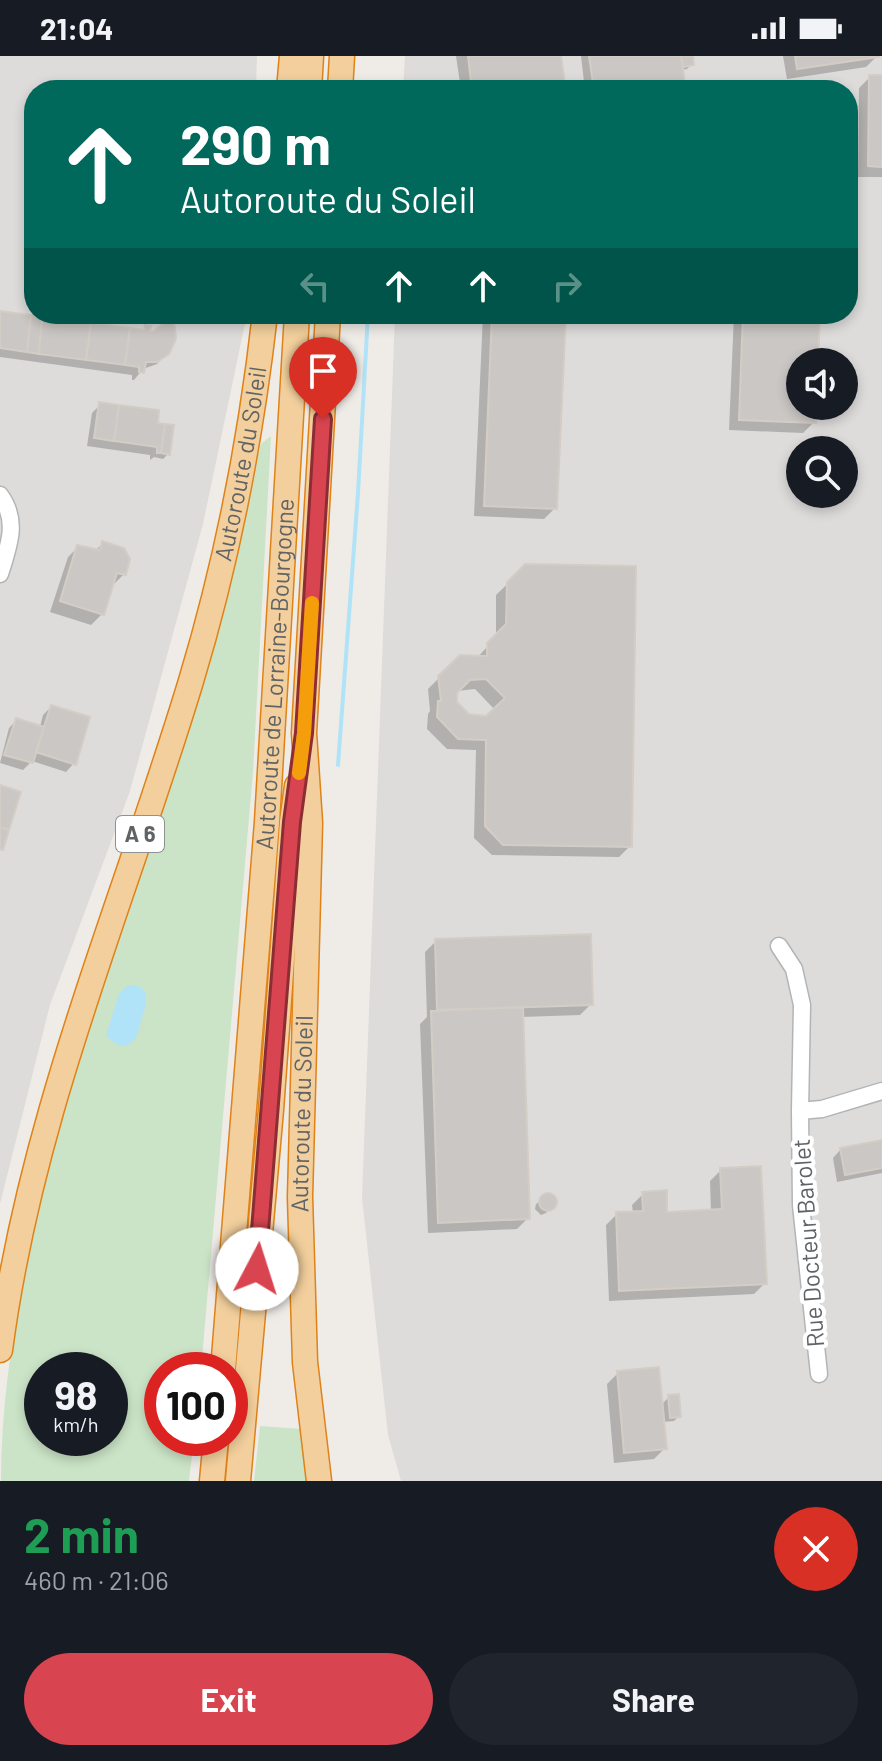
<!DOCTYPE html>
<html lang="en">
<head>
<meta charset="utf-8">
<style>
  :root { --surface:#171b24; --page:#20242c; --text:#f1f3f6; --muted:#9ea1a6; --accent:#d84550 }
  body { margin:0; font-family:Barlow,sans-serif; background:var(--page); color:var(--text); height:100vh; display:flex; flex-direction:column; font-size:30px; white-space:nowrap }
  * { box-sizing:border-box; margin:0 }
  p { font-size:26px; color:var(--muted) }
  .icon { flex:none; width:44px; height:44px; fill:none; stroke:currentColor; stroke-width:2; stroke-linecap:round; stroke-linejoin:round }
  .map { position:relative; height:1425px; overflow:hidden }
  .details { display:flex; flex-direction:column; background:var(--surface); flex:1 }
  .details>* { flex:none }
  .guide { position:absolute; left:24px; top:24px; width:834px; height:244px; border-radius:32px; box-shadow:0 4px 12px #0003; background:#00695c; color:#fff; overflow:hidden }
  .buttons { position:absolute; left:786px; top:292px; display:grid; gap:16px }
  .buttons a { display:grid; place-items:center; width:72px; height:72px; border-radius:50%; background:var(--surface); box-shadow:0 4px 12px #0003; font-size:40px }
  .speed { position:absolute; left:24px; top:1296px; display:flex; gap:16px; font-size:40px; font-weight:700; text-align:center }
  .speed>* { display:grid; place-content:center; width:104px; height:104px; border-radius:50%; background:var(--surface); box-shadow:0 4px 12px #0003; line-height:1 }
  .speed small { font-size:20px; font-weight:400 }
  .speed .limit { border:12px solid #d22; background:#fff; color:#111 }
  .pin { position:absolute; display:grid; place-items:center; width:68px; height:68px; color:#fff; margin:-82px -34px; border-radius:50% 50% 50% 0; rotate:-45deg; box-shadow:0 0 8px #0007 }
  .pin .icon { rotate:45deg }
  .me { position:absolute; width:88px; margin:-44px; rotate:5deg; stroke-linejoin:round; filter:drop-shadow(0 0 6px #0008) }
  .turn { display:flex; align-items:center; gap:28px; height:168px; padding:0 24px; font-size:36px }
  .turn .icon { width:104px; height:104px; stroke-width:2.5 }
  .turn b { display:block; font-size:56px; line-height:68px }
  .lanes { display:flex; align-items:center; height:76px; padding:0 24px; background:#0003; justify-content:center; gap:40px; direction:ltr }
  .lanes .off { opacity:.35 }
  .round { display:grid; place-items:center; flex:none; width:84px; height:84px; border-radius:42px; background:var(--page) }
  .headline { display:flex; align-items:center; justify-content:space-between; height:136px; padding:0 24px }
  h1 { font-size:48px; font-weight:700; line-height:60px; color:#1e9e55 }
  .action { display:flex; gap:16px; margin-top:auto; padding:16px 24px }
  .action a { flex:1; height:92px; border-radius:48px; background:var(--accent); color:#fff; font-size:32px; font-weight:700; line-height:92px; text-align:center }
  .action a+a { background:var(--page); color:var(--text) }
  .status { display:flex; justify-content:space-between; align-items:center; height:56px; padding:0 40px; background:var(--surface); direction:ltr }
  .status svg { height:22px; fill:currentColor }
  .map>svg:first-child { display:block }
  .industrial { fill:#dedcda; fill-rule:evenodd }
  .green { fill:#cbe4c7; fill-rule:evenodd }
  .water { fill:#b0e3f7 }
  .shadow { fill:#0003; fill-rule:evenodd }
  .lines { fill:none; stroke-linecap:round; stroke-linejoin:round }
  .stream { stroke:#b0e3f7; stroke-width:4 }
  .building { fill:#cbc7c4; stroke:#d4cdc6; stroke-width:2; fill-rule:evenodd }
  .minor-casing { stroke:#b2b5b8; stroke-width:19 }
  .highway-casing { stroke:#df8218; stroke-width:27 }
  .minor { stroke:#fff; stroke-width:16 }
  .highway { stroke:#f2cf9c; stroke-width:24 }
  .route-casing { stroke:#8c2d34; stroke-width:20 }
  .route { stroke:#d84550; stroke-width:14 }
  .slow { stroke:#f59e0b; stroke-width:14 }
  .labels { text-anchor:middle; stroke-width:8; stroke-linejoin:round; paint-order:stroke }
  .shield { fill:#fff; stroke:#8f9294; stroke-width:2 }
  .shield-label { font-size:22px; font-weight:bold; fill:#5f6366 }
  .street-label { font-size:24px; fill:#5f6366; stroke:#fff }
</style>
</head>
<body>
<div class="status"><b>21:04</b><svg viewBox="0 0 49 12"><path d="M0 12V9h3v3zM5 12V6h3v6zM10 12V3h3v9zM15 12V0h3v12zM26 1h20v11H26zM47 4h2v5h-2z"/></svg></div>
<div class="map">
<svg width="882" height="1425" viewBox="0 0 882 1425">
  <rect width="100%" height="100%" fill="#efece8"/>
  <path class="industrial" d="M0,0H257L256,34H34V258H247L203,468L130,735L50,949L0,1148Z
    M405,0H882V1425H401L388,1379L362,1142L395,258H848V34H403ZM800,306H844V350H800ZM800,394H844V438H800Z"/>
  <path class="green" d="M271,380L253,716L201,1314H162V1382H194L189,1425H1C1,1314 26,1204 52,1097C109,857 198,626 261,388ZM42,1314H110V1382H42Z
    M260,1370L302,1373L309,1425H254Z"/>
  <path class="water" d="M128,929C151,928 148,945 142,961C140,969 138,981 132,986C128,989 124,990 119,990L106,980L119,938Z"/>
  <path class="shadow" d="M456,0H559L564,34H461Z
    M581,0H691L692,8L687,13L681,14L684,34H585Z
    M783,0H877L866,11L787,23Z
    M870,21H882V121H858L859,32Z
    M0,257L141,276L146,271L148,277L154,278L164,300L157,308L143,313L134,324H132V319L0,301Z
    M483,258H564L555,452L544,463L474,460Z
    M734,258H818L816,306H800V350H814V366L803,377L729,374Z
    M100,349L155,369L168,398L163,403L154,401L150,404V399L87,390L92,357Z
    M103,487L124,518L113,529L102,558L91,569L50,556L68,501L79,490L95,495Z
    M526,510L630,790L619,801L492,799L474,782L476,694L447,693L427,673L428,658L430,655L428,633L460,601L477,602L496,581V539ZM475,633L495,654L487,662L468,660L455,646L457,635Z
    M51,651L74,707L66,716L32,705L23,714L0,707L9,672L17,664L40,671L43,659Z
    M436,885L591,948L580,959L521,961L528,1162L517,1173L428,1177L420,968L427,961L425,896Z
    M882,1086V1117L837,1126L833,1102L841,1093Z
    M721,1114L765,1227L754,1238L609,1245L606,1169L617,1158L633,1157L632,1149L643,1138L666,1158L711,1156L710,1125Z
    M548,1140L554,1147L546,1157L541,1159L535,1153L536,1148Z
    M618,1317L661,1349L669,1341L679,1360L674,1365L662,1366L665,1392L654,1403L614,1407L607,1328Z"/>
  <g class="lines">
    <path class="stream" d="M338,709L358,437L368,258"/>
  </g>
  <path class="building" d="M468,0H561L566,34H472Z
    M589,0H681L686,34H594Z
    M681,0H693L694,9L683,11Z
    M795,0H879V1L797,13Z
    M869,19H882V111L868,110Z
    M0,255L31,259L27,296L0,292Z
    M492,258H566L557,453L484,450Z
    M743,258H820L818,306H800V350H816V367L739,364Z
    M31,259L42,260L39,298L27,296Z
    M42,260L91,267L86,304L39,298Z
    M171,262L175,271L176,283L169,298L157,306H146L144,317L139,316V311L125,309L130,272L144,274L145,269L151,270L150,275H153Z
    M91,267L130,272L125,309L86,304Z
    M99,346L119,349L114,385L94,382Z
    M119,349L159,354L158,367L165,368L161,397H157V391L114,385Z
    M165,368L174,369L170,399L161,397Z
    M102,485L124,492L130,503L126,519L117,517L104,559L60,545L77,489L100,494Z
    M525,508L636,510L632,791L503,789L485,770L486,684L458,683L437,661L438,645H441L438,620L460,599L487,600V587L506,568L507,526ZM486,623L505,642L486,660L469,658L457,646V637L470,624Z
    M51,649L90,661L76,709L36,696Z
    M16,662L44,671L33,707L4,699Z
    M0,729L21,736L9,774L0,771Z
    M0,771L9,774L3,794L0,793Z
    M591,878L593,949L437,954L435,883Z
    M523,951L530,1163L438,1167L431,955Z
    M882,1084V1112L845,1119L840,1092Z
    M761,1110L767,1228L619,1235L616,1156L643,1155L642,1136L667,1134V1156L722,1153L720,1112Z
    M539 1146a9 9 0 1 1 18 0a9 9 0 1 1-18 0Z
    M659,1311L667,1393L624,1397L617,1315Z
    M679,1338L681,1361L670,1362L668,1339Z"/>
  <g class="lines">
    <g class="minor-casing">
      <path id="minor" d="M0,439C19,465 9,489 0,518
        M779,890L794,913L802,949L800,1055
        M819,1318L801,1149L800,1055L822,1053L882,1035"/>
    </g>
    <g class="highway-casing">
      <g id="highway">
        <path d="M289,34L292,0"/>
        <path d="M309,34L311,0"/>
        <path d="M340,34L342,0"/>
        <path id="s1" d="M0,1294C31,1058 123,850 191,625C227,506 251,382 265,258"/>
        <path id="s2" d="M223,1314L267,766L297,258"/>
        <path d="M212,1425L216,1382"/>
        <path d="M238,1425L271,1054L292,766L297,730"/>
        <path id="s3" d="M319,1425L305,1306L300,1141L310,767L304,677L328,258"/>
      </g>
    </g>
    <use href="#minor" class="minor"/>
    <use href="#highway" class="highway"/>
  </g>
  <g class="lines">
    <g class="route-casing">
      <path id="route" d="M257,1213L292,766L304,677L323,363"/>
    </g>
    <use href="#route" class="route"/>
    <path class="slow" d="M299,717L304,677L312,547"/>
  </g>
  <g class="labels">
    <rect class="shield" x="116" y="760" width="48" height="36" rx="6"/>
    <g class="shield-label">
      <text x="140" y="786">A 6</text>
    </g>
    <g class="street-label">
      <text dy="8" stroke="none"><textPath href="#s1" startOffset="920">Autoroute du Soleil</textPath></text>
      <text dy="8" stroke="none"><textPath href="#s2" startOffset="698">Autoroute de Lorraine-Bourgogne</textPath></text>
      <text dy="8" stroke="none"><textPath href="#s3" startOffset="368">Autoroute du Soleil</textPath></text>
      <text transform="translate(809 1187) rotate(-94)" y="8">Rue Docteur Barolet</text>
    </g>
  </g>
</svg>
<div class="buttons">
<a><svg class="icon" aria-label="sound" viewBox="0 0 24 24"><path d="M4 9h4l5-4v14l-5-4H4zM17 9q2 3 0 6"/></svg></a>
<a><svg class="icon" aria-label="search" viewBox="0 0 24 24"><circle cx="10" cy="10" r="6"/><path d="M15 15l6 6"/></svg></a>
</div>
<div class="speed"><div>98<small>km/h</small></div><div class="limit">100</div></div>
<div class="pin" style="left:323px;top:363px;background:#d93025"><svg class="icon" aria-label="arrive" viewBox="0 0 24 24"><path d="M6 21V4h12l-3 4 3 4H6"/></svg></div>
<svg class="me" style="left:257px;top:1213px" viewBox="-20 -20 40 40"><circle r="19" fill="#fff"/><path d="M0-13L10 11 0 6-10 11z" fill="#d84550"/></svg>
<div class="guide">
<div class="turn"><svg class="icon" aria-label="ahead" viewBox="0 0 24 24"><path d="M12 20V5M6 11l6-6 6 6"/></svg><div><b>290 m</b>Autoroute du Soleil</div></div>
<div class="lanes"><svg class="icon off" aria-label="left" viewBox="0 0 24 24"><path d="M17 20v-9H6M10 6l-5 5 5 5"/></svg><svg class="icon" aria-label="ahead" viewBox="0 0 24 24"><path d="M12 20V5M6 11l6-6 6 6"/></svg><svg class="icon" aria-label="ahead" viewBox="0 0 24 24"><path d="M12 20V5M6 11l6-6 6 6"/></svg><svg class="icon off" aria-label="right" viewBox="0 0 24 24"><path d="M7 20v-9h11M14 6l5 5-5 5"/></svg></div>
</div>
</div>
<section class="details">
<div class="headline"><div><h1>2 min</h1><p>460 m · 21:06</p></div><a class="round" style="background:#d93025;color:#fff"><svg class="icon" aria-label="close" viewBox="0 0 24 24"><path d="M6 6l12 12M18 6L6 18"/></svg></a></div>
<div class="action"><a>Exit</a><a>Share</a></div>
</section>
</body>
</html>
